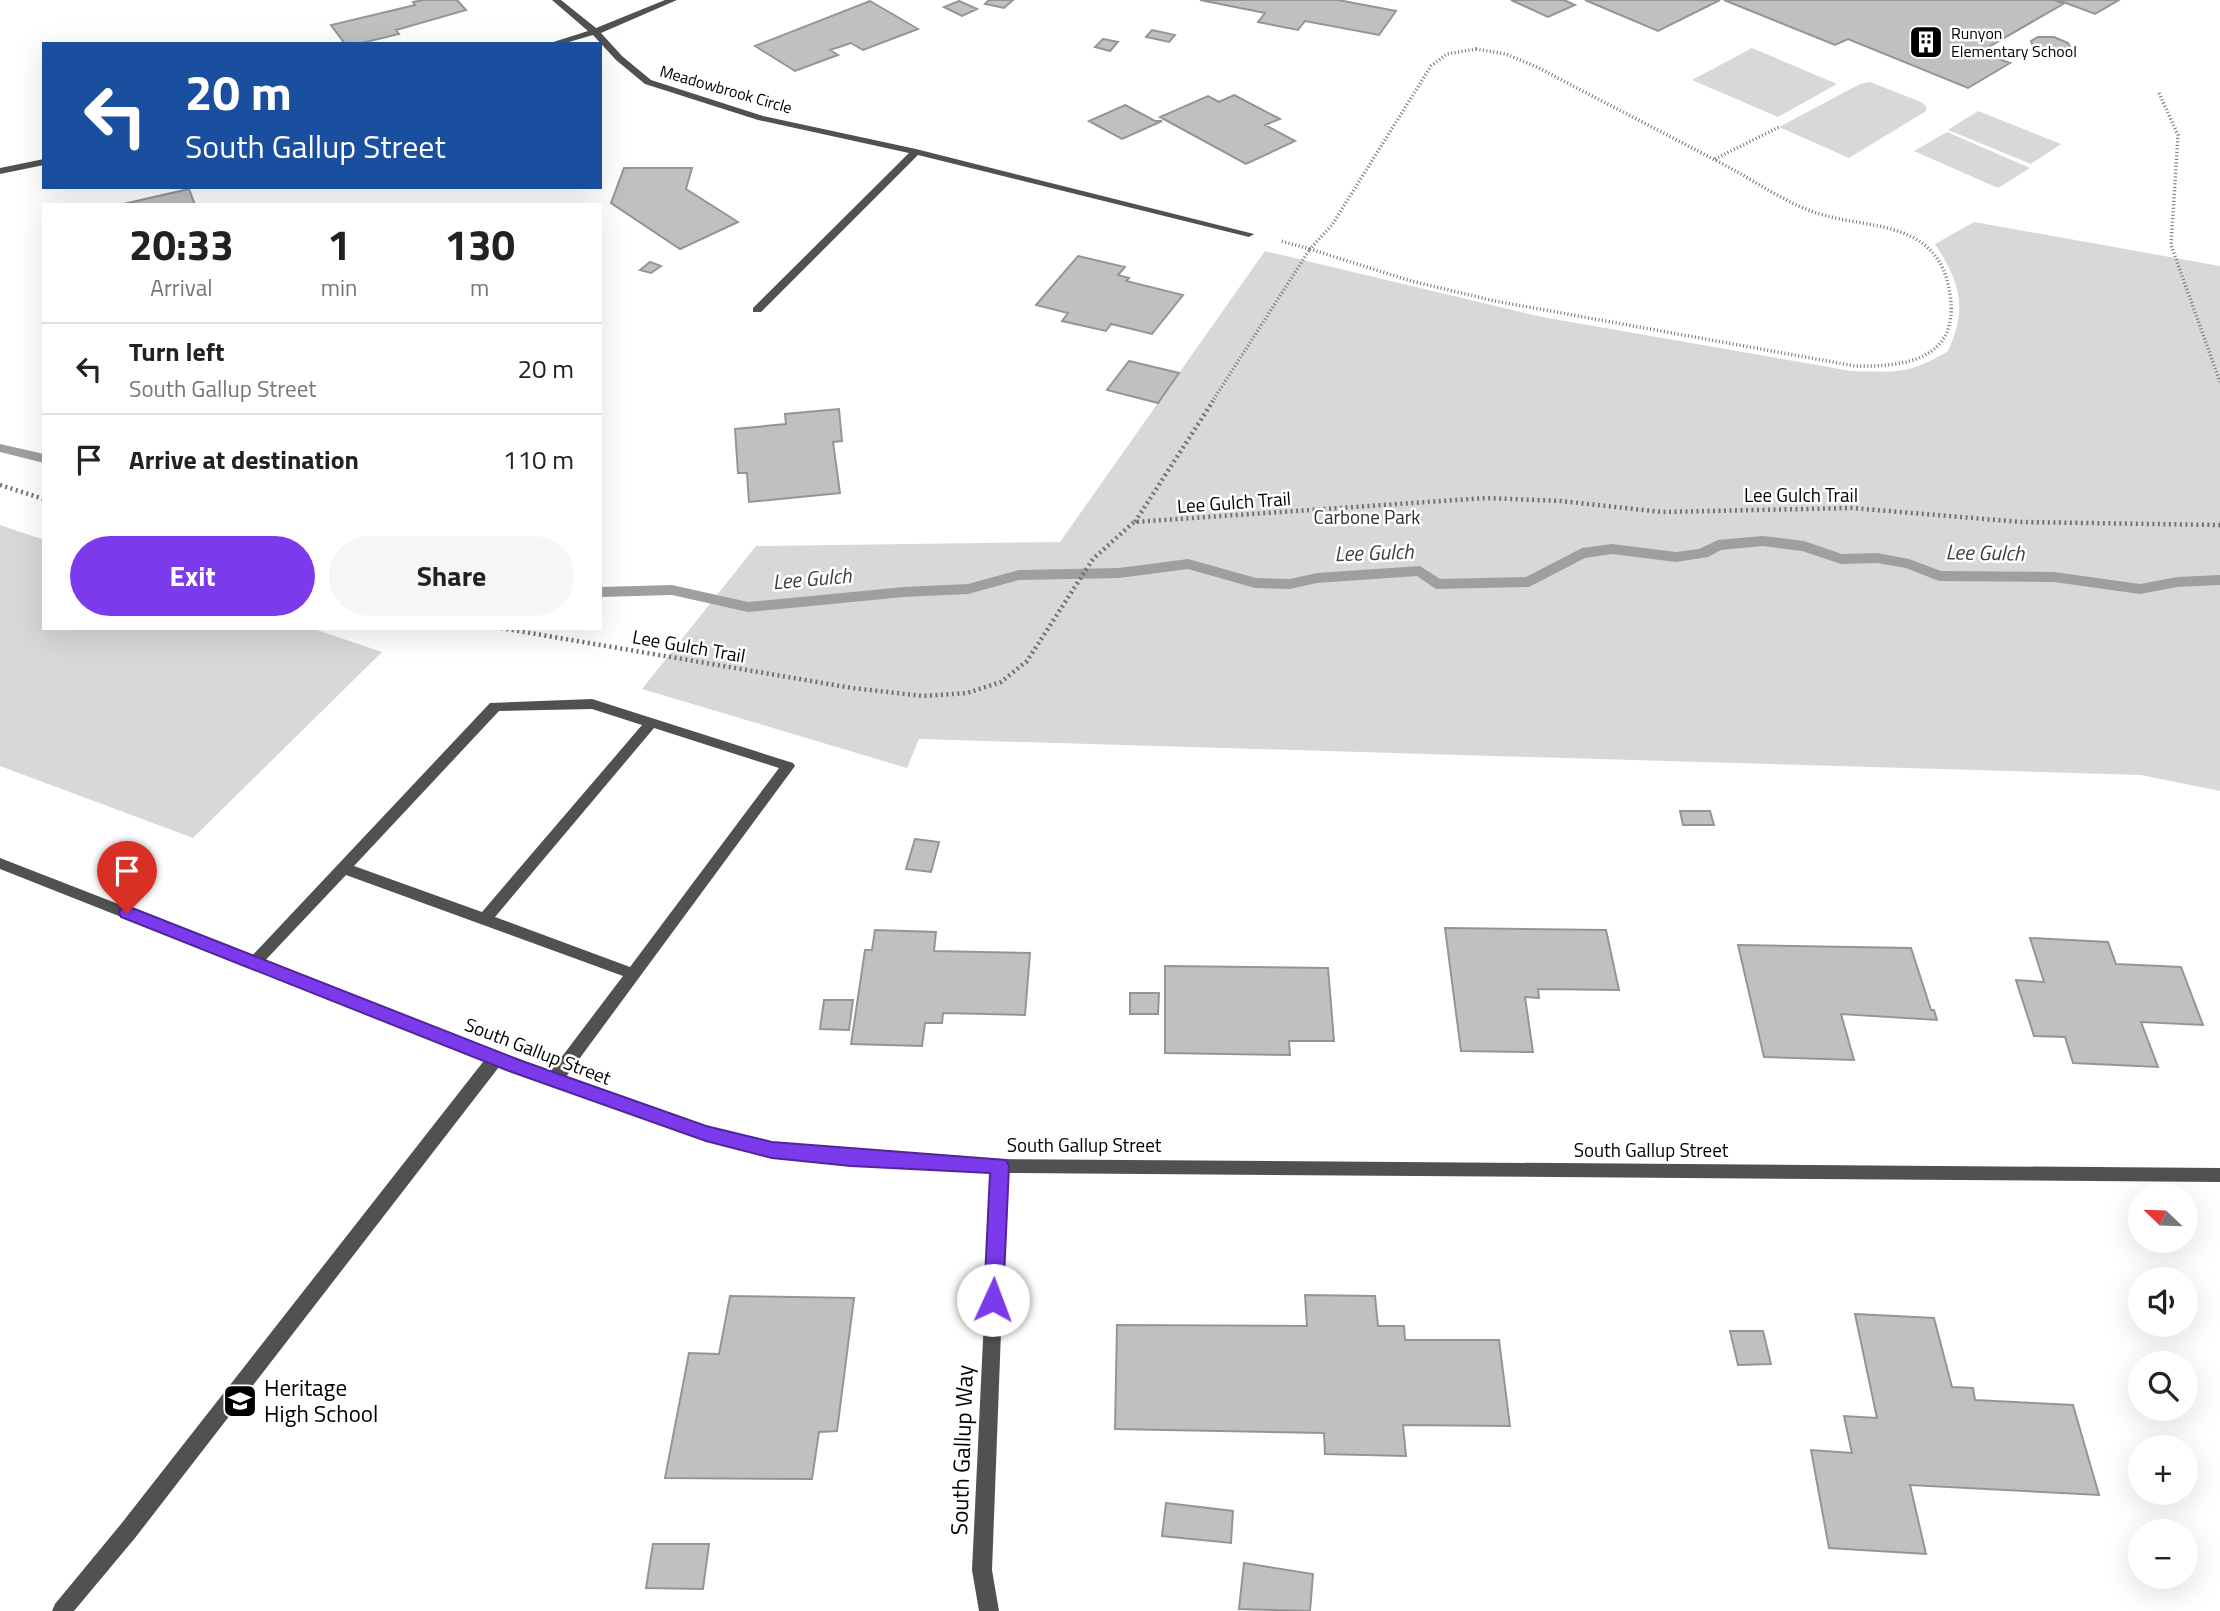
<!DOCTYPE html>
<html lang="en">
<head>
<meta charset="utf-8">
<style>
  :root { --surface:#fff; --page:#f6f6f6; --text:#222; --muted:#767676; --line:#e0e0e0; --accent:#7c3aed }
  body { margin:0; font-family:"Titillium Web",sans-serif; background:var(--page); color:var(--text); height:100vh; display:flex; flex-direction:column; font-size:26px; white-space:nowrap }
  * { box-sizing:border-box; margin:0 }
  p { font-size:23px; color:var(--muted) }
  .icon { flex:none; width:38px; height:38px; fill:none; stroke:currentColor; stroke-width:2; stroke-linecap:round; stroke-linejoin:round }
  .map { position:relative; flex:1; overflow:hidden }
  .sheet { position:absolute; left:42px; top:203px; width:560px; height:427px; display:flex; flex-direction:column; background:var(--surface); border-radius:0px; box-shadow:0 7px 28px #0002 }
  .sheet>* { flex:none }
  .banner { position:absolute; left:42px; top:42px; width:560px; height:147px; border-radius:0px; box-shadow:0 7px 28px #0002; background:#1a4fa0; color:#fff; overflow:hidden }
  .needle { width:46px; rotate:293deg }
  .fabs { position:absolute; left:2128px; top:1183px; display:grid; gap:14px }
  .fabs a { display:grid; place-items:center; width:70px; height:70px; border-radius:50%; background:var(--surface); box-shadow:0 7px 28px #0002; font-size:35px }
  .pin { position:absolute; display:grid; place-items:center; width:60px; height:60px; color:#fff; margin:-72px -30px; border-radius:50% 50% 50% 0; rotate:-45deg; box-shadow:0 0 7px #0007 }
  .pin .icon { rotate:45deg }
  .me { position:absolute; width:77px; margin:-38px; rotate:2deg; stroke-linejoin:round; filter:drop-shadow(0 0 5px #0008) }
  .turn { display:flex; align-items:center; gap:24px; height:147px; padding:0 28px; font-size:32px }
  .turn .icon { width:91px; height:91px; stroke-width:2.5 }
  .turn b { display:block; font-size:49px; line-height:60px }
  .eta { display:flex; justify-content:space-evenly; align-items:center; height:119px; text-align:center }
  .eta b { font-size:42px; font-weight:700; line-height:49px }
  .action { display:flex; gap:14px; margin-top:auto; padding:14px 28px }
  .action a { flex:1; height:80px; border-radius:42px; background:var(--accent); color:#fff; font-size:28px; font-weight:700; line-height:80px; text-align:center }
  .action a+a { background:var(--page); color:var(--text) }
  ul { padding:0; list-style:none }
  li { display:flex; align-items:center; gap:21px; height:91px; padding:0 28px; border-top:2px solid var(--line) }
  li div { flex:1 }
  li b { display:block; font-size:26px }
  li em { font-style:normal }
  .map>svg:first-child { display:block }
  .green { fill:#d8d8d8 }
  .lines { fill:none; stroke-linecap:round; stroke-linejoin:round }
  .stream { fill:#9f9f9f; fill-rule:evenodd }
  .building { fill:#c0c0c0; stroke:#959595; stroke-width:2 }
  .path-far1 { stroke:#737373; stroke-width:3.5; stroke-dasharray:1 2.5; stroke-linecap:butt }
  .path { stroke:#737373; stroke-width:4.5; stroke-dasharray:2 3.5; stroke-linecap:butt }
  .lane { fill:#515151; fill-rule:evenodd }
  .street { fill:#515151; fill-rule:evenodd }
  .route { fill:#7c3aed; stroke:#51269a; stroke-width:2 }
  .labels { text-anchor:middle; stroke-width:5; stroke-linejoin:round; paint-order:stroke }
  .far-poi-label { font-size:16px; fill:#000; stroke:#fff; text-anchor:start }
  .far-street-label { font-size:16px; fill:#000; stroke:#fff }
  .street-label { font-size:19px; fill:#000; stroke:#fff }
  .park-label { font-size:19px; fill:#2f2f2f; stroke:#fff }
  .water-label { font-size:21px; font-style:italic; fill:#404040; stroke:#fff }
  .near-poi-label { font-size:23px; fill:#000; stroke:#fff; text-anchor:start }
  .near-street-label { font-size:23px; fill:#000; stroke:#fff }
</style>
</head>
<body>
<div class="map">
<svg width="2220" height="1611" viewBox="0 0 2220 1611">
  <rect width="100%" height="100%" fill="#fff"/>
  <path class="green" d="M1752,48L1837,84L1778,117L1692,80Z
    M1870,82L1921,102L1926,106V111L1849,158L1779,127L1860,84Z
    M1978,111L2061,144L2031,164L1948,130Z
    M1947,132L2030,168L1998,188L1914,151Z
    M1974,222L2220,266V791L2141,775L919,739L907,768L642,689L756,546L1060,542L1265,251L1542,317L1851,371C1896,372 1908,375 1948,351C1968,307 1960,283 1935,244Z
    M0,525L44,540V628H311L382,652L193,838L0,766Z"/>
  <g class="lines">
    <path class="stream" d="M0,444L44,454V463L0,452Z
      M1763,536L1804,541L1842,554L1877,553L1909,559L1941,571L2054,572L2140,584L2177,577L2220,575V585L2177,587L2140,594L2054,582L1939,581L1906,568L1877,563L1841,564L1802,551L1763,546L1721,550L1708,557L1676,562L1612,554L1585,558L1529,587L1436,589L1417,576L1317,583L1290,589L1255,588L1188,569L1119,578L1019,580L968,594L904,597L748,612L672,595L600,597V587L672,585L748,602L904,587L968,584L1019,570L1119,568L1188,559L1256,578L1290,579L1317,573L1420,566L1440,579L1526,577L1582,548L1612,544L1676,552L1699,549L1718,540Z"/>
  </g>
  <path class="building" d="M423,0H457L466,10L396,30L399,34L358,44H345L331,25L415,5L413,2Z
    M989,0H1013L1004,8L985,4Z
    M1200,0H1338L1396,11L1379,35L1305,21L1298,30L1258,22L1265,13Z
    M1511,0H1564L1575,5L1548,17Z
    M1585,0H1720L1658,31Z
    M1724,0H2055L2063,4L1980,52L2010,63L1968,88L1848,39L1835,45Z
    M2058,0H2119L2095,14Z
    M870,1L918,29L863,50L851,43L830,50L838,55L795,71L755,46Z
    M959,1L977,9L962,16L944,7Z
    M1152,30L1175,35L1169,42L1146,37Z
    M2038,37H2054L2068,43L2072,50L2065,55L2049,54L2034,49L2031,41Z
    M1103,39L1118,42L1110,51L1095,47Z
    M1234,95L1280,119L1265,125L1295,141L1246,164L1160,117L1208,96L1219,102Z
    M1125,105L1155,121H1162L1122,139L1089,121Z
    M624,168H692L686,189L738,222L680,249L611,203Z
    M189,189L195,205H119Z
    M1078,256L1125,267L1118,275L1129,278L1126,281L1183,295L1152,334L1111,324L1106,331L1062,321L1068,313L1036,305Z
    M650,262L661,266L651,273L640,270Z
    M1129,361L1179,373L1158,403L1107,390Z
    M839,409L842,441L833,442L840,493L749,502L747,473H738L735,429L786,424L785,414Z
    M1680,811H1710L1714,825H1683Z
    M915,839L939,842L931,872L906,869Z
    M1445,928L1606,930L1619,990L1538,989L1539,998L1525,997L1533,1052L1461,1051Z
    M875,930L936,932L934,951L1030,953L1025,1015L943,1013L942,1023H925L922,1046L851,1044L865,950H872Z
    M2030,938L2108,942L2116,964L2181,967L2203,1025L2141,1022L2158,1067L2073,1063L2065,1037L2034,1036L2016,980L2044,982Z
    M1738,945L1911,948L1931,1010H1934L1937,1020L1841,1014L1854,1060L1764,1057Z
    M1165,966L1328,968L1334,1041H1289L1290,1055L1165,1053Z
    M1130,993H1159L1158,1014H1130Z
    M824,1000H853L849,1030L820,1029Z
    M1305,1295L1375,1296L1378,1326H1404L1405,1340H1499L1510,1426L1403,1425L1406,1456L1325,1454L1324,1433L1115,1429L1117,1325L1307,1326Z
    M730,1296L854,1298L837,1431L819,1432L812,1479L665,1478L689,1353L719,1354Z
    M1855,1314L1934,1318L1952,1387L1973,1388L1975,1400L2073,1405L2099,1495L1910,1485L1926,1554L1829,1548L1811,1450L1852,1453L1844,1416L1877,1418Z
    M1730,1331H1763L1771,1364L1738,1365Z
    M1166,1503L1233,1511L1231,1543L1162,1536Z
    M653,1544H709L703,1589L646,1588Z
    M1244,1563L1313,1574L1310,1611L1239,1609Z"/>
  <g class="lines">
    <path class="path-far1" d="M1476,49L1506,54L1539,68C1603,102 1668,135 1732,169C1763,186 1792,207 1827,216C1860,225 1906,224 1931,251C1942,262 1948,279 1950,294C1960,360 1905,367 1855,366L1495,301L1411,281L1310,249L1332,225L1431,66L1447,54Z
      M2159,93L2178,135L2171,245L2220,382
      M1715,159L1779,127
      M1212,402L1310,249L1281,241"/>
    <path class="path" d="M0,485L44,499
      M1135,522L1213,401
      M501,628L852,688L923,696L967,693L1001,682L1027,661L1093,559L1134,522L1485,498L1561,501L1662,512L1852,508L2021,522L2220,525"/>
    <path class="lane" d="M592,699L793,763L795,766L560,1085L554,1087L548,1085L546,1080L548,1075L623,976L346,875L259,967H249L246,963L249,959L490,703ZM592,709L642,725L482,912L354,866L499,711ZM654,728L779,768L630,967L495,917Z
      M496,1052L502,1053L504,1058L502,1063L135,1538L74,1611H52L55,1604L121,1524L490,1053Z"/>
    <path class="street" d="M552,0H561L596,28L665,0H677L601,33L622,56L651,80L763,116L916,149L1254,234L1249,237L918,155L761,312H753V308L909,153L758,120L645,84L616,60L593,35L562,44H547L588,31Z
      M44,159V165L0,174V168Z
      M0,858L502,1053L706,1127L772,1143L851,1151L999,1159L2220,1168V1182L1007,1173L992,1570L999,1611H979L972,1570L991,1173L851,1165L772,1157L706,1141L490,1063L0,869Z"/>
  </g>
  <path class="route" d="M127,906L522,1061L706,1126L772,1142L1006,1160L1009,1166L1003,1300L1000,1307L993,1309L987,1307L984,1300L990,1173L851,1166L772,1158L706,1141L509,1071L121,917L119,913L121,908Z"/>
  <defs>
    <g id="building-square" transform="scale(1.75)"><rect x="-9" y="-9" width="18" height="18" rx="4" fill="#000" stroke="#fff"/><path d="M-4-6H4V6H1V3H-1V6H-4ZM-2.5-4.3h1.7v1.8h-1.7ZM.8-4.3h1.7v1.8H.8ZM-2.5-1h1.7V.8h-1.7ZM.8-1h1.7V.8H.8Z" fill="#fff"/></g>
    <g id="school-square" transform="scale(1.75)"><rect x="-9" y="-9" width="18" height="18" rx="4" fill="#000" stroke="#fff"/><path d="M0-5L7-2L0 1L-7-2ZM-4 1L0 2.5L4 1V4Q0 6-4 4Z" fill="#fff"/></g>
  </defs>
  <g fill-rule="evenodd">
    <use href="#building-square" x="1926" y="42"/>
    <use href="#school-square" x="240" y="1401"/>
  </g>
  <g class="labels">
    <g class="far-poi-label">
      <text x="1951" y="39">Runyon<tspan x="1951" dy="18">Elementary School</tspan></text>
    </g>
    <g class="far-street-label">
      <text transform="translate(726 89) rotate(16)" y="6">Meadowbrook Circle</text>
    </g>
    <g class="street-label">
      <text x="1801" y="502">Lee Gulch Trail</text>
      <text transform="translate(1234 502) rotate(-4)" y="7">Lee Gulch Trail</text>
      <text transform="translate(689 646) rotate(10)" y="7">Lee Gulch Trail</text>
      <text transform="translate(538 1051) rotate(21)" y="7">South Gallup Street</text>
      <text x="1084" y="1152">South Gallup Street</text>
      <text x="1651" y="1157">South Gallup Street</text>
    </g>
    <g class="park-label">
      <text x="1367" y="524">Carbone Park</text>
    </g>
    <g class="water-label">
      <text transform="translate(1374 553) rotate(-2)" y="7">Lee Gulch</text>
      <text transform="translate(1985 553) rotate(1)" y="7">Lee Gulch</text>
      <text transform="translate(812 579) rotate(-5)" y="7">Lee Gulch</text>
    </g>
    <g class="near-poi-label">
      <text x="264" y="1396">Heritage<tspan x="264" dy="26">High School</tspan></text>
    </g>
    <g class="near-street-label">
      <text transform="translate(962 1450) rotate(-88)" y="8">South Gallup Way</text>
    </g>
  </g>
</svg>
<div class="fabs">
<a><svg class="needle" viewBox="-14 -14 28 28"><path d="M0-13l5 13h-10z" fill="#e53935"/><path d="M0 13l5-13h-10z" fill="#767676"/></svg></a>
<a><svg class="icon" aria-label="sound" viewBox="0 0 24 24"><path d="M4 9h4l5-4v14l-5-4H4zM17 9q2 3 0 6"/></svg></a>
<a><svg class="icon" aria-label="search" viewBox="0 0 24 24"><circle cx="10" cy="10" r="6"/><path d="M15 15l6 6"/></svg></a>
<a>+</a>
<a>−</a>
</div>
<div class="pin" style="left:127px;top:913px;background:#d93025"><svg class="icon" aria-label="arrive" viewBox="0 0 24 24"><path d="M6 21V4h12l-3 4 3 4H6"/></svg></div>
<svg class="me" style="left:993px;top:1300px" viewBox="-20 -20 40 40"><circle r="19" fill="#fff"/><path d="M0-13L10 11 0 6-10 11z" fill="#7c3aed"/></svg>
<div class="banner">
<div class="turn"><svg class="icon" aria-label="left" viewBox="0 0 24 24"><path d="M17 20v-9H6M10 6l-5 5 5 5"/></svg><div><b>20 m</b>South Gallup Street</div></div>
</div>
<section class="sheet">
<div class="eta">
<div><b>20:33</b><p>Arrival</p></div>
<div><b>1</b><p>min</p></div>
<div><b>130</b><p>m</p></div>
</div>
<ul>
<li><svg class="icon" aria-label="left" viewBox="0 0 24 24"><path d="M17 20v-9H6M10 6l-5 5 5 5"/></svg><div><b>Turn left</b><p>South Gallup Street</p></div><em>20 m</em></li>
<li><svg class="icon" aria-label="arrive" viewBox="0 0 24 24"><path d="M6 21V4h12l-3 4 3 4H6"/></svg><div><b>Arrive at destination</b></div><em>110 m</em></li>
</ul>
<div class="action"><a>Exit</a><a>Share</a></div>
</section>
</div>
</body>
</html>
